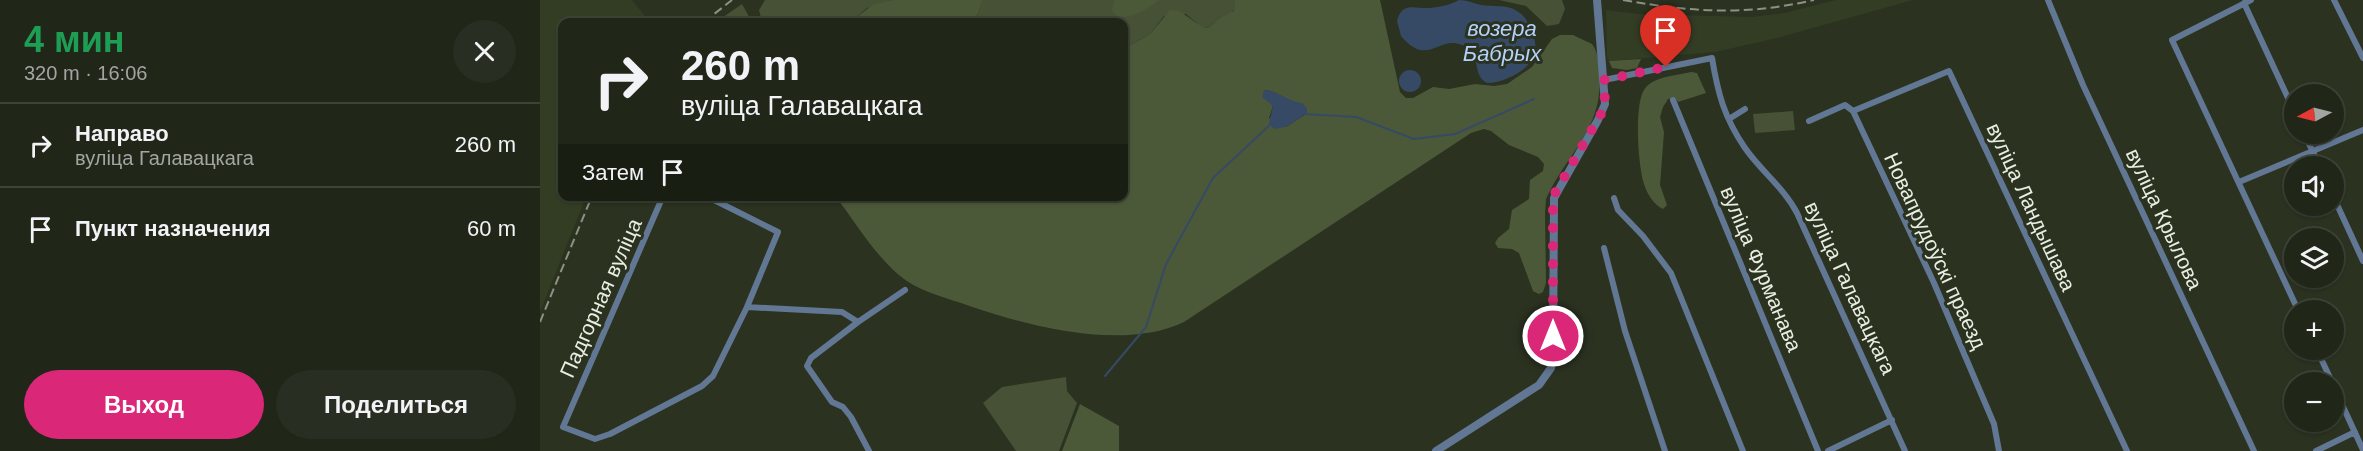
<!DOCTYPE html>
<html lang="ru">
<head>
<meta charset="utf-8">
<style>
  :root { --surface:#202618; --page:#282e21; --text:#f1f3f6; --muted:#a2a5a2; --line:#3d4337; --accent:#db2777 }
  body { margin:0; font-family:Helvetica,sans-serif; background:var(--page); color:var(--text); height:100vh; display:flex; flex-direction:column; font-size:22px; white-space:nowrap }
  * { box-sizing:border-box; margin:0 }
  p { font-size:20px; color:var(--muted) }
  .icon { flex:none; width:33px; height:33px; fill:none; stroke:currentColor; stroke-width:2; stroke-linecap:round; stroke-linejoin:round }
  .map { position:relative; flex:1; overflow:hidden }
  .details { display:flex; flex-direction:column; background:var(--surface); width:540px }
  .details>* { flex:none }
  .banner { position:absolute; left:18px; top:18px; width:570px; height:183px; border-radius:12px; box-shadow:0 2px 4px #0004,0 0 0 2px var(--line); background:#202618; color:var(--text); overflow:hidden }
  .needle { width:39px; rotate:263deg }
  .controls { position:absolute; left:1744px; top:84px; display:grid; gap:12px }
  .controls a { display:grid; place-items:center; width:60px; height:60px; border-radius:50%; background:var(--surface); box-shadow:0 2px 4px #0004,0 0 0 2px var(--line); font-size:30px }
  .pin { position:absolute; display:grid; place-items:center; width:51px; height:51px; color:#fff; margin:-62px -26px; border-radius:50% 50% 50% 0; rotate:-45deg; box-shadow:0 0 6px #0007 }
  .pin .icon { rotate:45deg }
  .me { position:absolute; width:66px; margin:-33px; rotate:0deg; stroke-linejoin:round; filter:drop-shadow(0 0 4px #0008) }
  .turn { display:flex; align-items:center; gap:21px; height:126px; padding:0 24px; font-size:27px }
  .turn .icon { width:78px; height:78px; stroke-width:2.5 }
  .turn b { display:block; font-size:42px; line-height:51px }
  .then { display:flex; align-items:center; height:57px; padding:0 24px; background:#0003; gap:12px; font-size:22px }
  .round { display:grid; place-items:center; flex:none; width:63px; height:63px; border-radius:32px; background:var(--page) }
  .head { display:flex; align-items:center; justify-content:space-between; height:102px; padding:0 24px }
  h1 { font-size:36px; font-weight:700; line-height:45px; color:#1e9e55 }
  .action { display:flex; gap:12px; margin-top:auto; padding:12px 24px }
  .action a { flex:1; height:69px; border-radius:36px; background:var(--accent); color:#fff; font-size:24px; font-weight:700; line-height:69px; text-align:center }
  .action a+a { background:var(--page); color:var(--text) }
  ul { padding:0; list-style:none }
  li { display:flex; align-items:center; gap:18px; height:84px; padding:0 24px; border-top:2px solid var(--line) }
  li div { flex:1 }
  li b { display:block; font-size:22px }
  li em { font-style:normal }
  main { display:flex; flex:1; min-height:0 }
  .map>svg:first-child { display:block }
  .built { fill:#333d24 }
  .green { fill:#475136 }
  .forest { fill:#4c5938; fill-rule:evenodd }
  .water { fill:#364a66 }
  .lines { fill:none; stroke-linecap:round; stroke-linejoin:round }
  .stream { stroke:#364a66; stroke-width:2 }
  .minor { stroke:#627794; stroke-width:6 }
  .tertiary { stroke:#627794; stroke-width:8 }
  .rail { stroke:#8c9283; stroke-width:2; stroke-dasharray:9 4.5; stroke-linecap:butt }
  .route { stroke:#db2777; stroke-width:10; stroke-dasharray:0 18 }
  .labels { text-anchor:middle; stroke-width:6; stroke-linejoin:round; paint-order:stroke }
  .street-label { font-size:21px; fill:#e9eee2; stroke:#2b3220 }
  .water-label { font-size:22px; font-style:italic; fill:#b3d1fb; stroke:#2b3220 }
</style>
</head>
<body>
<main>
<section class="details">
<div class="head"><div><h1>4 мин</h1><p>320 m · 16:06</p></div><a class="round"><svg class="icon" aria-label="close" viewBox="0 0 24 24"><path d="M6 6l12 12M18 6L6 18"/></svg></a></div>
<ul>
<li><svg class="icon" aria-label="right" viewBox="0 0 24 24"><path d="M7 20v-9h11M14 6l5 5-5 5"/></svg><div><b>Направо</b><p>вуліца Галавацкага</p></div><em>260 m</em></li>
<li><svg class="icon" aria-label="arrive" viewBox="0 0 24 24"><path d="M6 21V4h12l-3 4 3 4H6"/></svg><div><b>Пункт назначения</b></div><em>60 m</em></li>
</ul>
<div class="action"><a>Выход</a><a>Поделиться</a></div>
</section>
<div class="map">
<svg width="1823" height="451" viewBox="0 0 1823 451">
  <rect width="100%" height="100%" fill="#2b3220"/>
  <path class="built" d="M0,0H92L110,22H22V196L46,197L0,312Z
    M1296,0H1373L1237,38L1175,52L1069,61L1067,57L1066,10L1099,14L1212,17L1245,13Z"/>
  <path class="green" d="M225,0H353L327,8L311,22H222L219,10Z
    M442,0H695V8L691,14L678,19L669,28L660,26L646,14L624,16L610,34L584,49V22H430L438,14Z
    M959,0H1022L1025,9L1019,24L1007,26L986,6Z
    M202,4L212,22H176Z
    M1253,111L1255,130L1215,133L1213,114Z
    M526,377L527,391L537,403L519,451H476L443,403L462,387Z"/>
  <path class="forest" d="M353,0H442V1L438,14L430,22H311L332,5Z
    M574,0H619C608,9 593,18 578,17L572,11Z
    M695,0H840L860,92L866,98H873L893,87L909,89L935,84L954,86L967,84L992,67L1012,39L1020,35H1033L1052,44C1058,52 1058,60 1059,70C1065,129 1028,150 1006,199L1005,213L1006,283L1003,292L999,294L993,291L979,253L972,249L958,248L955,243L958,238L969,229L972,210L989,199L990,180L1003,171L1004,164L998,157L969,145L951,131L944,129L931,133L644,322C582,352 483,325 421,303C400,296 376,290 359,275C334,254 316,223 296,197L584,196V49L610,34L630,10C647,10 653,26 669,28L678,19L694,11ZM724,90C737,90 747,103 760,103L766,114L746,127L729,118L733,106Z
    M1101,59L1097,68L1087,70L1072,68L1069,61Z
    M1151,72L1157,73L1166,93L1138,102L1135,98L1128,99L1123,107L1120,117L1124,132L1120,185L1127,205L1123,209C1114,205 1107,194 1104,184C1098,166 1094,106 1104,90C1113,76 1135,76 1151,72Z
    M540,404L579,426V451H522Z"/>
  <path class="water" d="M919,0C927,0 933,3 941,5C953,7 967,4 977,11C984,15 988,22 991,29C995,37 997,48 994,56C988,71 963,83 947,83C931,75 943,54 922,45C898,35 888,68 861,36L857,21C862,1 875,9 890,8C900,7 910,5 919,0Z
    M859 81a11 11 0 1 1 22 0a11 11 0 1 1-22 0Z
    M724,90C738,90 748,102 762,103L767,108V113L746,127L734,129L729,123L733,106L722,97Z"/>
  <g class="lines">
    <path class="stream" d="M764,114L816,117L874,139L915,134L994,99
      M565,376L606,327L626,264L673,178L732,123"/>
    <path class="minor" d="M1508,0L1543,85L1714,451
      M1711,0L1632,40L1758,310
      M1794,0L1823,58
      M1704,3L1755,113
      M1064,80L1172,58C1178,94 1184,117 1205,148C1221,171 1244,188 1257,213L1365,451
      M1133,100L1278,451
      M1313,111L1409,71L1587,451
      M1189,119L1205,109
      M1269,121L1305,105L1313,111L1394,283L1454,424L1459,451
      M1764,134L1780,166
      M1699,182L1823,130
      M123,196L23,427L55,439L70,434L162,386L173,376L207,307L302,312L318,322L365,290
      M166,196L238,232L207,307
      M1074,198L1078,210L1103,236L1131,273L1203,451
      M1794,198L1823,261
      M1064,248L1085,331L1125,451
      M318,322L271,358L267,366L292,402L303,407L311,417L329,451
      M1777,350L1792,382
      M1794,387L1823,450
      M1288,451L1352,420
      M1776,451L1815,432"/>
    <path class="tertiary" d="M896,451L999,385L1011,368L1013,357L1014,198L1058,120L1065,104L1057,0"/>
    <path class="rail" d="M1083,0C1152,12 1204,16 1274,0
      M164,22L192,0
      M0,322L52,196"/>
  </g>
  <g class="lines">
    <path class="route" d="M1013,336V205L1015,193L1061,114L1065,104L1064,80L1126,67"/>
  </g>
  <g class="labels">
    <g class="street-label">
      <text transform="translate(1491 207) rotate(65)" y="7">вуліца Ландышава</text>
      <text transform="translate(1624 219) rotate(65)" y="7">вуліца Крылова</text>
      <text transform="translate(1395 251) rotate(65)" y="7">Новапрудоўскі праезд</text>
      <text transform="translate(1221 269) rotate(67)" y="7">вуліца Фурманава</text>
      <text transform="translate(1310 288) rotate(65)" y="7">вуліца Галавацкага</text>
      <text transform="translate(61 298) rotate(-66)" y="7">Падгорная вуліца</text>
    </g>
    <g class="water-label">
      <text x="962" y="36">возера<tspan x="962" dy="25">Бабрых</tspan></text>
    </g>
  </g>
</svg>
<div class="controls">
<a><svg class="needle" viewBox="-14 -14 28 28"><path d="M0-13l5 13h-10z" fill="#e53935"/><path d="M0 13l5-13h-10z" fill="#a2a5a2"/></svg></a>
<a><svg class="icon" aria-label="sound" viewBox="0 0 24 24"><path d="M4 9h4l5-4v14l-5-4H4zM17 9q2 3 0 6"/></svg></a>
<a><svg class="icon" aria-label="layers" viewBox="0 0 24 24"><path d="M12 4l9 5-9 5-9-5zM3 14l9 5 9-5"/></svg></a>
<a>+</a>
<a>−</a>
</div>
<div class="pin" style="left:1126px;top:67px;background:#d93025"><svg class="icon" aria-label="arrive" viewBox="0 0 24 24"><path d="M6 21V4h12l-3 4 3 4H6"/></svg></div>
<svg class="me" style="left:1013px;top:336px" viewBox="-20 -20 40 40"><circle r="17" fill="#db2777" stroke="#fff" stroke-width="3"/><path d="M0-11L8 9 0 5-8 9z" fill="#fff"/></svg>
<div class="banner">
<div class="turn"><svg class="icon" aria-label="right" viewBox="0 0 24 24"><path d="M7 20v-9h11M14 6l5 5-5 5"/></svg><div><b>260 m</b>вуліца Галавацкага</div></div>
<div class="then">Затем<svg class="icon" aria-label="arrive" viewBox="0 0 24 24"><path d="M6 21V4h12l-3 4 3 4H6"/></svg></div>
</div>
</div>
</main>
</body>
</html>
